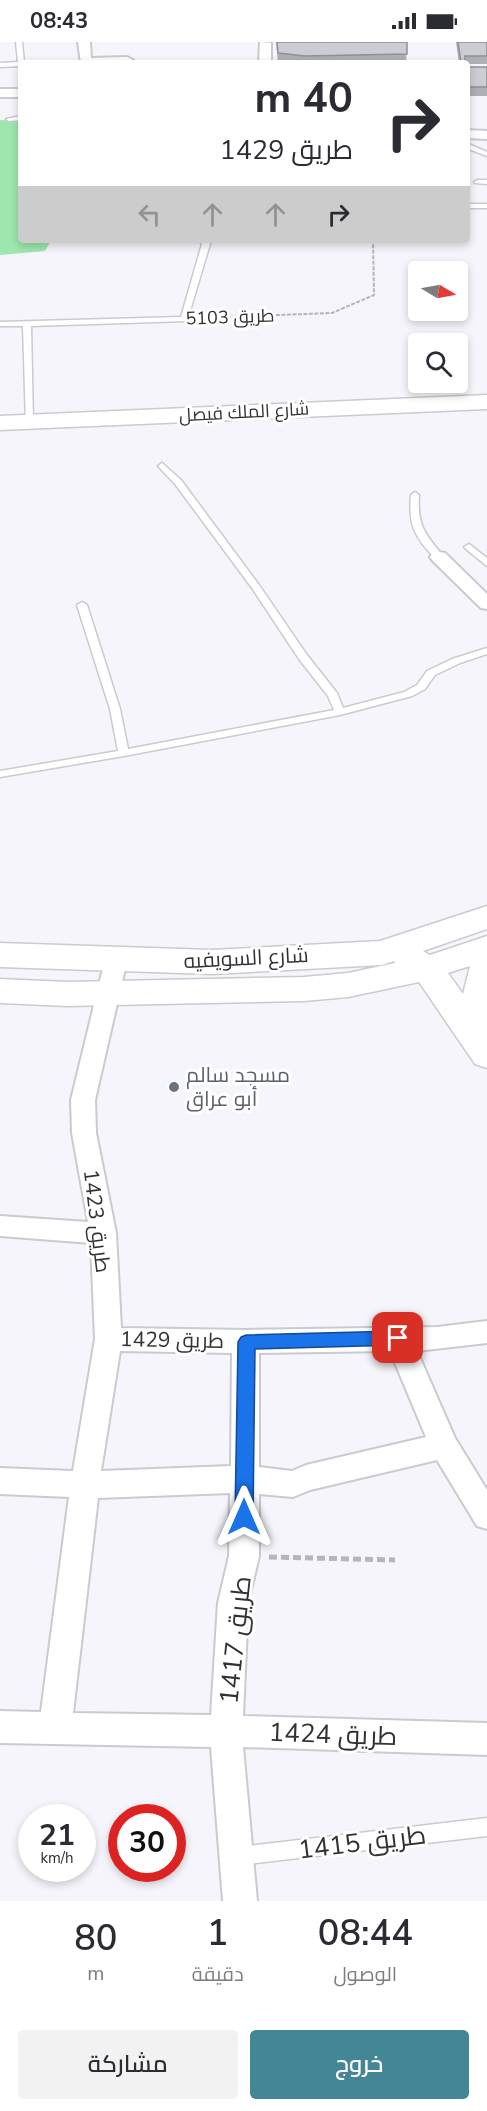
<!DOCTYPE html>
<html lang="ar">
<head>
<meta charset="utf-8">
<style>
  :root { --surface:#fff; --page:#f2f2f3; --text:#2b2b33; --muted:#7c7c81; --accent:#438696 }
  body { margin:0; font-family:"Nunito Sans",Cairo,sans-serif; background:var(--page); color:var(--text); direction:rtl; height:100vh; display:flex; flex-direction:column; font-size:22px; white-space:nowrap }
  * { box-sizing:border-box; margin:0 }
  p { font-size:20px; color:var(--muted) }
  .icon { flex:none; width:33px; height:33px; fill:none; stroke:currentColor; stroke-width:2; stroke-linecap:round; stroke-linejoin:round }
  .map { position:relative; height:1859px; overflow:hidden; direction:ltr }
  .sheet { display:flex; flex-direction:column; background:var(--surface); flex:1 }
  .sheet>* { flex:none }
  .top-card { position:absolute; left:18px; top:18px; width:452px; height:183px; border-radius:6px; box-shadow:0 3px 9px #0003; direction:rtl; background:#fff; color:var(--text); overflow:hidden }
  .needle { width:39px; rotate:100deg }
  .controls { position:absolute; left:408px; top:219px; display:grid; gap:12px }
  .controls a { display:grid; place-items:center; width:60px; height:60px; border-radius:6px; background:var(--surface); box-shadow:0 3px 9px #0003; font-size:30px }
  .speed { position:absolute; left:18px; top:1762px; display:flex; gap:12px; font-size:30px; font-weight:700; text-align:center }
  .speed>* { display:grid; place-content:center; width:78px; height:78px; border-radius:50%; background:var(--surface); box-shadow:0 3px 9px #0003; line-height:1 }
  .speed small { font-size:15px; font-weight:400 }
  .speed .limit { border:9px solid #d22; background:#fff; color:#111 }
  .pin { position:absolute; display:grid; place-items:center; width:51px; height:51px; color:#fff; margin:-26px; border-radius:12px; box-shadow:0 3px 9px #0006 }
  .me { position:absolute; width:66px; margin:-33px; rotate:0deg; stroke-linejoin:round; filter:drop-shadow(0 0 4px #0008) }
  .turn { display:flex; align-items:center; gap:21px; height:126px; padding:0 18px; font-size:27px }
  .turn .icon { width:78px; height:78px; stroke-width:2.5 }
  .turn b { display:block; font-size:42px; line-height:51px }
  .lanes { display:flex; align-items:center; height:57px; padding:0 18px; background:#0003; justify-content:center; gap:30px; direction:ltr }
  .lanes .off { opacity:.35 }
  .eta { display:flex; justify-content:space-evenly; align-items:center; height:102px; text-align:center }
  .eta b { font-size:36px; font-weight:600; line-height:42px }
  .primary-button { display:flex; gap:12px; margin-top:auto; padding:12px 18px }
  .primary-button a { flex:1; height:69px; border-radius:6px; background:var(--accent); color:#fff; font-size:24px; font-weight:600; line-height:69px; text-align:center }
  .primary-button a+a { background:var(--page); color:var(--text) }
  .status { display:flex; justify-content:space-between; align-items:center; height:42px; padding:0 30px; background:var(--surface); direction:ltr }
  .status svg { height:16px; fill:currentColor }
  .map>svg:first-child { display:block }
  .green { fill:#9de7ae }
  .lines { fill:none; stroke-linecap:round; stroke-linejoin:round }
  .lane-casing { stroke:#cacbd0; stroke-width:3 }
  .street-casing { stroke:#cacbd0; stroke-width:4 }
  .secondary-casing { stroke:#cacbd0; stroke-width:3 }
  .path-far1 { stroke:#b5b5ba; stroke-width:2; stroke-dasharray:4 1.5; stroke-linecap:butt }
  .path { stroke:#b5b5ba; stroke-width:5; stroke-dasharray:8 4; stroke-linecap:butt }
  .lane { fill:#fff; fill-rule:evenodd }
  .street { fill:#fff; fill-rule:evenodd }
  .secondary { fill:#fff; fill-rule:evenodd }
  .wall { fill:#afb0b5 }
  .building { fill:#cccdd3; stroke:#8f9094; stroke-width:1.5 }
  .route { fill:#1a73e8; stroke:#114b97; stroke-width:1.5 }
  .worship-dot { fill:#6b7280; stroke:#fff; stroke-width:2 }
  .labels { text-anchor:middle; stroke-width:6; stroke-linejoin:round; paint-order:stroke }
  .far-street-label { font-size:18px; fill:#313234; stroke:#fff }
  .street-label { font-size:21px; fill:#313234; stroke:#fff }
  .worship-label { font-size:21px; fill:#5b616d; stroke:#fff; text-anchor:start }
  .near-street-label { font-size:26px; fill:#313234; stroke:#fff }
</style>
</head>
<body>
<div class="status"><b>08:43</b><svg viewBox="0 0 49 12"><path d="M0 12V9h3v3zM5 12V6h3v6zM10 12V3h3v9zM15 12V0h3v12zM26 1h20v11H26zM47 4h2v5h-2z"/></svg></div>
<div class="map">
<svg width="487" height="1859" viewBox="0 0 487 1859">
  <rect width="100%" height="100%" fill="#f5f5fb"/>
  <path class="green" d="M0,78L21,79V198H51L45,209L0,213Z"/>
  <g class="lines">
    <g class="lane-casing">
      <path id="lane" d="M16,0H22L24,21H21V24L0,25V21L18,20Z
        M21,74V78L9,79L6,77Z
        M466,101L487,110V114L466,106Z
        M477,138H487V142L475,141L474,140Z
        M466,162H487V166H466Z
        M199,198H207L210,202L187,279L31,284L33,380L26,382L23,284H0V280L181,275L202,202Z
        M162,421L181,438L259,543L307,613L337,651L343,666L404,650L417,643L427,629L452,617L487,606V612L460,621L435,633L425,647L412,654L340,673L124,714L0,735V729L118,709L110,667L77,563L82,560L87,563L120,667L128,707L334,668L328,654L299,617L252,546L175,442L158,424Z
        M415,450L419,453C417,484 425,492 444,515L442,517H436C415,496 408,483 411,453Z
        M469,502L487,516V524L466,507L464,505Z
        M487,1776V1794L238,1823L232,1820L229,1814L232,1808L238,1805Z"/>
    </g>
    <g class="street-casing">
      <path id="street" d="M78,0H90L91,16L127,15L133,18L129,21H81Z
        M260,0L271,1V21H259Z
        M0,47H21V55H0Z
        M466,88L487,89V97L466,96Z
        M439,510L445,511L487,552V567L481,566L433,519L430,515L433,511Z
        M116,910L124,912L127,918L95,1058L96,1091L116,1191L121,1286L246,1288L437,1285L487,1279V1301L417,1309L455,1396L487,1448V1487L477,1484L437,1418L310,1448L293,1455L259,1452V1514L248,1561L243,1674L487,1681V1713L243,1705L257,1859H223L211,1705L0,1701V1669L41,1670L69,1455L0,1452V1426L73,1429L95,1297L91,1201L0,1194V1174L88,1180L72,1091L71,1058L105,918L108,912ZM120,1309L232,1311L231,1424L101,1429ZM390,1309L426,1395L306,1423L292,1429L259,1425V1311ZM230,1451L229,1514L218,1561L211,1673L73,1671L98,1456Z"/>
    </g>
    <g class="secondary-casing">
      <path id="secondary" d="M487,353V367L0,388V374Z
        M487,864V887L423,909L430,913L487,894V1026L475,1022L419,940L348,955L304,959L67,964L0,961V937L67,940L304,935L348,931L395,921L394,919L382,923L212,932L0,925V901L212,908L380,899ZM470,924L463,952L448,931Z"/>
    </g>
    <path class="path-far1" d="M55,21L69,20
      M199,276L332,271L374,253L373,198"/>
    <path class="path" d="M269,1515L395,1518"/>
    <use href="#lane" class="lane"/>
    <use href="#street" class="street"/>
    <use href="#secondary" class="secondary"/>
  </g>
  <path class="wall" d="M276,0H407L406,21H278Z
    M456,0H487V22H466V21H459Z
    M466,25H487V54H466Z"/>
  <path class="building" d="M277,0H407V12L305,14L278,11Z
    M458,0H487V14H465V21H461Z
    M466,25H487V45H466Z"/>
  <path class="route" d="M398,1289L404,1291L407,1296L404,1301L398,1303L255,1307L253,1475L250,1481L244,1484L238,1481L235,1475L238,1300L241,1295L246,1293Z"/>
  <circle class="worship-dot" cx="174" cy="1045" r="6"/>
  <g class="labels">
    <g class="far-street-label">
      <text transform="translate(230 275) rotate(-2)" y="6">طريق 5103</text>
      <text transform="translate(244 370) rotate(-3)" y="6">شارع الملك فيصل</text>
    </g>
    <g class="street-label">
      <text transform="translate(246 916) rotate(-3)" y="7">شارع السويفيه</text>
      <text transform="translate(97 1179) rotate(83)" y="7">طريق 1423</text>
      <text transform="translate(172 1298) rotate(1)" y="7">طريق 1429</text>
    </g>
    <g class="worship-label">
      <text x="186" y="1040">مسجد سالم<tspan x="186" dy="24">أبو عراق</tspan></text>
    </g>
    <g class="near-street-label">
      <text transform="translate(235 1598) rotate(-84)" y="9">طريق 1417</text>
      <text transform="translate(333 1692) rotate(2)" y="9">طريق 1424</text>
      <text transform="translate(362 1800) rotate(-7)" y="9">طريق 1415</text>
    </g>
  </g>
</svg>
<div class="controls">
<a><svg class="needle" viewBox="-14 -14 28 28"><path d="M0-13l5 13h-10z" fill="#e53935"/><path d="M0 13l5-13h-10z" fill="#7c7c81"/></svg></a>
<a><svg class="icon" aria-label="search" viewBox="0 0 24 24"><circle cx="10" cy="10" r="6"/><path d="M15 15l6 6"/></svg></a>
</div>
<div class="speed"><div>21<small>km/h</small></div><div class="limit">30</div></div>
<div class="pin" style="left:398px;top:1296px;background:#d93025"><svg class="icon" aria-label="arrive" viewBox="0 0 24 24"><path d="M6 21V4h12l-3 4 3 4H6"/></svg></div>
<svg class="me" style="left:244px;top:1475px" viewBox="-20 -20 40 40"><path d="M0-17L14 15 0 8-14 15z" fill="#1a73e8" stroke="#fff" stroke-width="4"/></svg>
<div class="top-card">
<div class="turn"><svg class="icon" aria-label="right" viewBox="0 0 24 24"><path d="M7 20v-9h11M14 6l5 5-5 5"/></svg><div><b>40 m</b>طريق 1429</div></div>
<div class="lanes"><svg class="icon off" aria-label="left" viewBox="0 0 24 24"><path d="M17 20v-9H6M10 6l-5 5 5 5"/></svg><svg class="icon off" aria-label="ahead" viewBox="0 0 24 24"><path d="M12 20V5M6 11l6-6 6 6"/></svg><svg class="icon off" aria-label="ahead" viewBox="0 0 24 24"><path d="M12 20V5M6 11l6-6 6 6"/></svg><svg class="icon" aria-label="right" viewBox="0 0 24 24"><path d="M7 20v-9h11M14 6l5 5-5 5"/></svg></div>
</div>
</div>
<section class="sheet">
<div class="eta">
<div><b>08:44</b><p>الوصول</p></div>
<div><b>1</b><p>دقيقة</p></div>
<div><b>80</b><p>m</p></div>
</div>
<div class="primary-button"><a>خروج</a><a>مشاركة</a></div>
</section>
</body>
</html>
